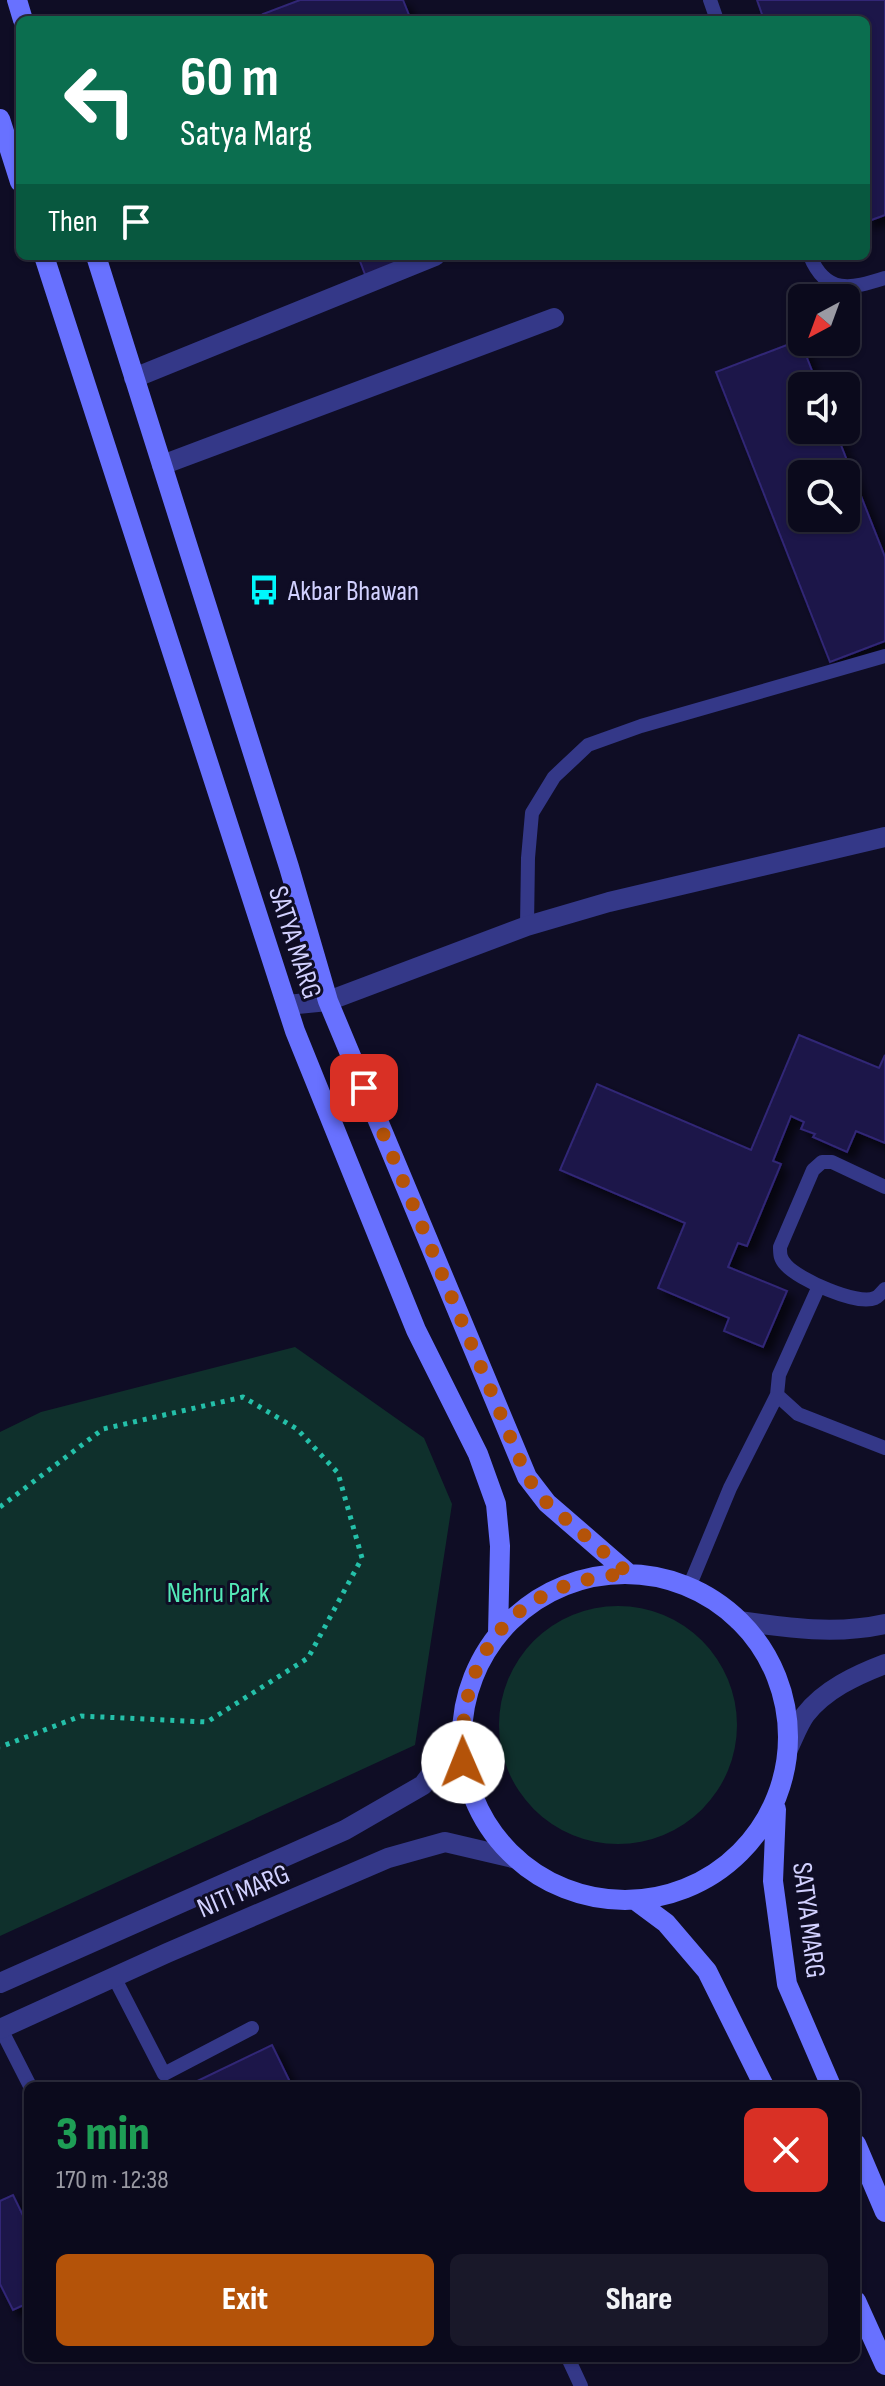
<!DOCTYPE html>
<html lang="en">
<head>
<meta charset="utf-8">
<style>
  :root { --surface:#0b0a1c; --page:#191829; --text:#f1f3f6; --muted:#9a9aa3; --line:#2b2b3b; --accent:#b45309 }
  body { margin:0; font-family:"Sofia Sans Condensed",sans-serif; background:var(--page); color:var(--text); height:100vh; display:flex; flex-direction:column; font-size:30px; white-space:nowrap }
  * { box-sizing:border-box; margin:0 }
  p { font-size:26px; color:var(--muted) }
  .icon { flex:none; width:44px; height:44px; fill:none; stroke:currentColor; stroke-width:2; stroke-linecap:round; stroke-linejoin:round }
  .map { position:relative; flex:1; overflow:hidden }
  .sheet { position:absolute; left:24px; top:2082px; width:836px; height:280px; display:flex; flex-direction:column; background:var(--surface); border-radius:12px; box-shadow:0 2px 6px #0004,0 0 0 2px var(--line) }
  .sheet>* { flex:none }
  .guide { position:absolute; left:16px; top:16px; width:854px; height:244px; border-radius:12px; box-shadow:0 2px 6px #0004,0 0 0 2px var(--line); background:#0b6e4f; color:#fff; overflow:hidden }
  .needle { width:52px; rotate:221deg }
  .fabs { position:absolute; left:788px; top:284px; display:grid; gap:16px }
  .fabs a { display:grid; place-items:center; width:72px; height:72px; border-radius:12px; background:var(--surface); box-shadow:0 2px 6px #0004,0 0 0 2px var(--line); font-size:40px }
  .pin { position:absolute; display:grid; place-items:center; width:68px; height:68px; color:#fff; margin:-34px; border-radius:16px; box-shadow:0 4px 12px #0006 }
  .me { position:absolute; width:88px; margin:-44px; rotate:359deg; stroke-linejoin:round; filter:drop-shadow(0 0 6px #0008) }
  .turn { display:flex; align-items:center; gap:28px; height:168px; padding:0 32px; font-size:36px }
  .turn .icon { width:104px; height:104px; stroke-width:2.5 }
  .turn b { display:block; font-size:56px; line-height:68px }
  .then { display:flex; align-items:center; height:76px; padding:0 32px; background:#0003; gap:16px; font-size:30px }
  .round { display:grid; place-items:center; flex:none; width:84px; height:84px; border-radius:12px; background:var(--page) }
  .headline { display:flex; align-items:center; justify-content:space-between; height:136px; padding:0 32px }
  h1 { font-size:48px; font-weight:800; line-height:60px; color:#1e9e55 }
  .action { display:flex; gap:16px; margin-top:auto; padding:16px 32px }
  .action a { flex:1; height:92px; border-radius:12px; background:var(--accent); color:#fff; font-size:32px; font-weight:800; line-height:92px; text-align:center }
  .action a+a { background:var(--page); color:var(--text) }
  .map>svg:first-child { display:block }
  .green { fill:#0f302c }
  .building { fill:#1d1748; stroke:#302776; stroke-width:2; fill-rule:evenodd; filter:url(#shadow) }
  .lines { fill:none; stroke-linecap:round; stroke-linejoin:round }
  .path { stroke:#24c0a9; stroke-width:5; stroke-dasharray:4 6; stroke-linecap:butt }
  .service { stroke:#343888; stroke-width:14 }
  .minor { stroke:#343888; stroke-width:20 }
  .tertiary { stroke:#343888; stroke-width:20 }
  .secondary { stroke:#6871ff; stroke-width:20 }
  .route { stroke:#b45309; stroke-width:14; stroke-dasharray:0 25.2 }
  .labels { text-anchor:middle; stroke-width:6; stroke-linejoin:round; paint-order:stroke }
  .poi-label { font-size:28px; fill:#d2d1ff; stroke:#0f0d25; text-anchor:start }
  .street-label { font-size:28px; fill:#d2d1ff; stroke:#0f0d25 }
  .park-label { font-size:28px; fill:#53e9b7; stroke:#0f0d25 }
</style>
</head>
<body>
<div class="map">
<svg width="885" height="2386" viewBox="0 0 885 2386">
  <defs>
    <filter id="shadow"><feDropShadow dx="7" dy="7" stdDeviation="4" flood-color="#0009"/></filter>
  </defs>
  <rect width="100%" height="100%" fill="#0f0d25"/>
  <path class="green" d="M295,1347L424,1438L452,1504L415,1745L0,1936V1432L41,1412Z
    M499 1725a119 119 0 1 1 238 0a119 119 0 1 1-238 0Z"/>
  <path class="building" d="M300,0H403L411,20H266L263,14Z
    M757,0H885V215L866,222V20H764Z
    M358,256H420L366,277Z
    M800,340L818,386H802V430H835L885,557V641L830,662L716,372ZM802,474H846V518H802Z
    M799,1035L879,1068L885,1055V1143L856,1131L847,1152L813,1137L815,1134L801,1129L804,1122L791,1116L773,1161L781,1164L747,1246L738,1243L728,1267L787,1291L763,1347L724,1331L729,1318L658,1288L685,1223L560,1170L597,1084L751,1150Z
    M272,2045L292,2086H187Z
    M13,2195L28,2226V2303L13,2310L0,2284V2201Z"/>
  <g class="lines">
    <path class="path" d="M0,1507L103,1429L243,1397L297,1429L338,1473L362,1558L308,1658L207,1722L81,1716L0,1747"/>
    <path class="service" d="M710,0L717,20
      M810,256C826,295 851,289 885,278
      M527,926L528,858L532,813L554,777L588,745L641,726L885,656
      M885,1187L832,1162H822L813,1170L780,1247C780,1254 780,1259 786,1265C798,1279 857,1306 875,1298C878,1297 883,1291 885,1289
      M819,1286L779,1375L777,1395L798,1414L885,1448
      M689,1587L730,1488L777,1395
      M114,1977L164,2074L252,2028
      M1,2029L30,2086
      M568,2358L581,2386"/>
    <path class="minor" d="M134,378L435,256
      M162,465L554,318
      M287,1005L328,1001L527,926L609,902L885,837"/>
    <path class="tertiary" d="M739,1621C788,1628 836,1635 885,1624
      M788,1749C793,1739 798,1725 805,1715C824,1690 856,1675 885,1664
      M0,1983L345,1830L423,1785L461,1734
      M0,2029L167,1953L388,1858L445,1842L517,1859"/>
    <path class="secondary" d="M17,0L23,20
      M0,119L20,182
      M44,256L295,1031L416,1330L478,1454L496,1504L500,1546L498,1634
      M96,256L289,867L328,1001L527,1477L547,1503L629,1574
      M462 1737a163 163 0 1 1 326 0a163 163 0 1 1-326 0Z
      M776,1809L773,1881L787,1984L831,2086
      M635,1900L666,1923L707,1971L764,2086
      M856,2144L885,2212
      M856,2301L885,2365"/>
  </g>
  <g class="lines">
    <path class="route" d="M364,1088L527,1477L547,1503L629,1574C518,1579 456,1652 463,1762"/>
  </g>
  <defs>
    <g id="bus-bare" transform="scale(2.4)"><path d="M-5-6H5V4H4V6H2V4H-2V6H-4V4H-5ZM-3.5-4V0h7V-4ZM-3.5 1.2v1.5H-2V1.2ZM2 1.2v1.5H3.5V1.2Z" fill="#00f8fc" stroke="#0f0d25" stroke-width="2.5" paint-order="stroke"/></g>
  </defs>
  <g fill-rule="evenodd">
    <use href="#bus-bare" x="264" y="590"/>
  </g>
  <g class="labels">
    <g class="poi-label">
      <text x="288" y="600">Akbar Bhawan</text>
    </g>
    <g class="street-label">
      <text transform="translate(296 942) rotate(72)" y="10">SATYA MARG</text>
      <text transform="translate(243 1890) rotate(-23)" y="10">NITI MARG</text>
      <text transform="translate(810 1920) rotate(83)" y="10">SATYA MARG</text>
    </g>
    <g class="park-label">
      <text x="218" y="1602">Nehru Park</text>
    </g>
  </g>
</svg>
<div class="fabs">
<a><svg class="needle" viewBox="-14 -14 28 28"><path d="M0-13l5 13h-10z" fill="#e53935"/><path d="M0 13l5-13h-10z" fill="#9a9aa3"/></svg></a>
<a><svg class="icon" aria-label="sound" viewBox="0 0 24 24"><path d="M4 9h4l5-4v14l-5-4H4zM17 9q2 3 0 6"/></svg></a>
<a><svg class="icon" aria-label="search" viewBox="0 0 24 24"><circle cx="10" cy="10" r="6"/><path d="M15 15l6 6"/></svg></a>
</div>
<div class="pin" style="left:364px;top:1088px;background:#d93025"><svg class="icon" aria-label="arrive" viewBox="0 0 24 24"><path d="M6 21V4h12l-3 4 3 4H6"/></svg></div>
<svg class="me" style="left:463px;top:1762px" viewBox="-20 -20 40 40"><circle r="19" fill="#fff"/><path d="M0-13L10 11 0 6-10 11z" fill="#b45309"/></svg>
<div class="guide">
<div class="turn"><svg class="icon" aria-label="left" viewBox="0 0 24 24"><path d="M17 20v-9H6M10 6l-5 5 5 5"/></svg><div><b>60 m</b>Satya Marg</div></div>
<div class="then">Then<svg class="icon" aria-label="arrive" viewBox="0 0 24 24"><path d="M6 21V4h12l-3 4 3 4H6"/></svg></div>
</div>
<section class="sheet">
<div class="headline"><div><h1>3 min</h1><p>170 m · 12:38</p></div><a class="round" style="background:#d93025;color:#fff"><svg class="icon" aria-label="close" viewBox="0 0 24 24"><path d="M6 6l12 12M18 6L6 18"/></svg></a></div>
<div class="action"><a>Exit</a><a>Share</a></div>
</section>
</div>
</body>
</html>
